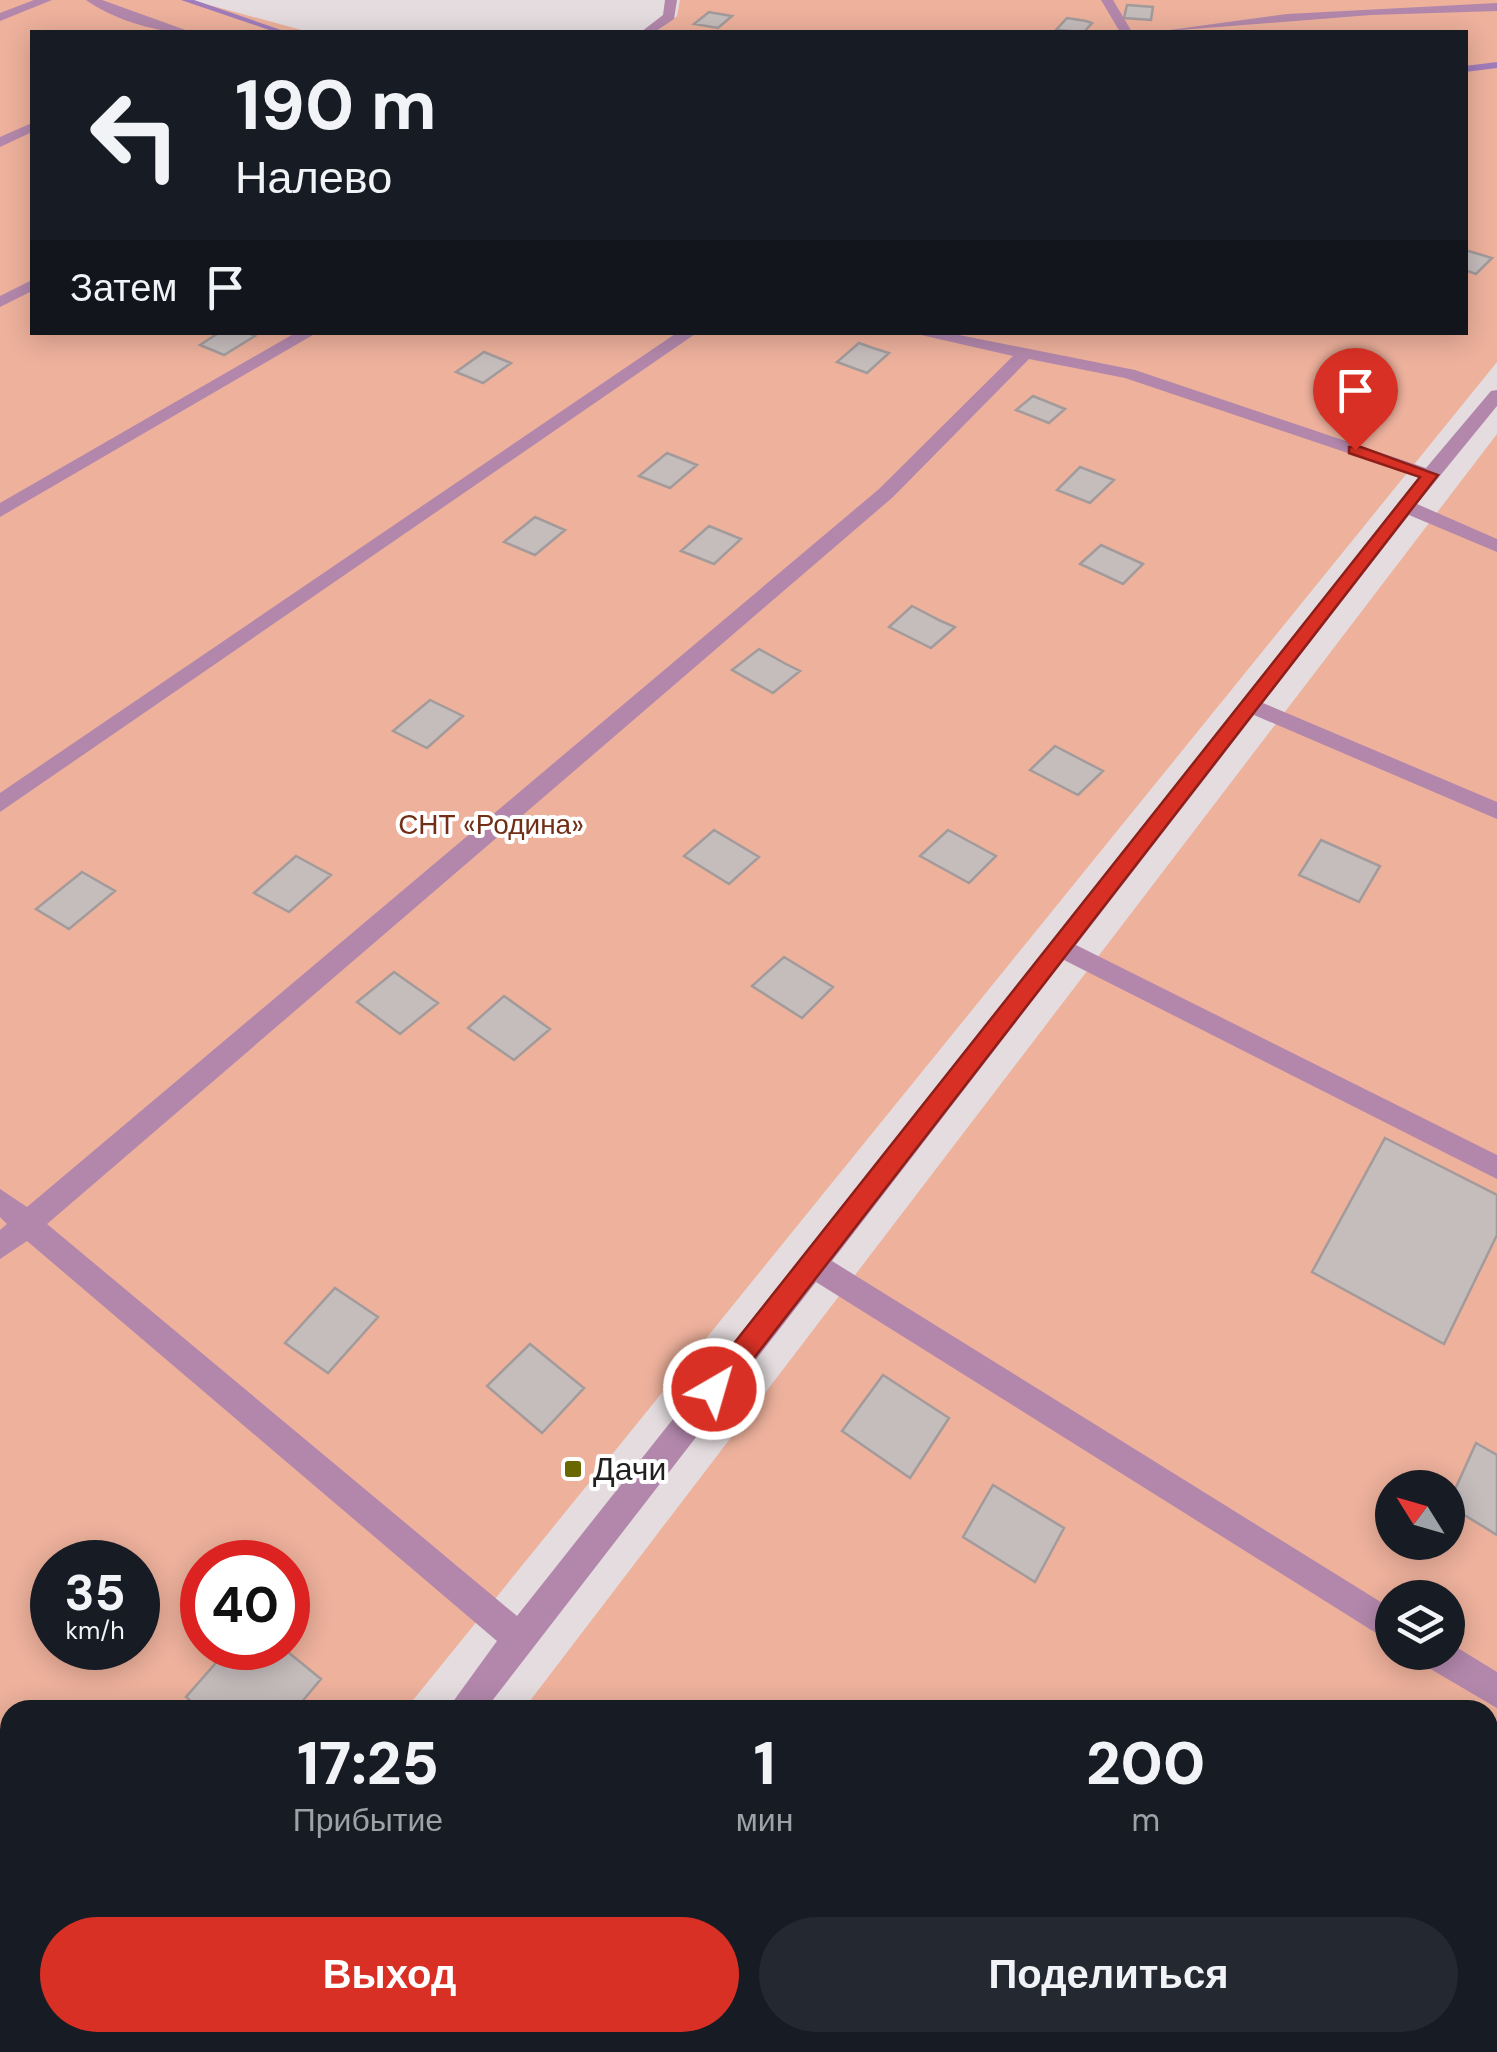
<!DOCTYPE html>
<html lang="ru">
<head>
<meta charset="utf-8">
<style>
  :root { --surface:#171b24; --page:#242831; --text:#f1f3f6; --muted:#9ea1a6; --accent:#d93025 }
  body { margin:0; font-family:"DM Sans",sans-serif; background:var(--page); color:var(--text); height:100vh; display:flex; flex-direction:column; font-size:38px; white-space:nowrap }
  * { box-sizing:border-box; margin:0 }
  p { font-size:32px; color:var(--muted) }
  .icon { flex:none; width:55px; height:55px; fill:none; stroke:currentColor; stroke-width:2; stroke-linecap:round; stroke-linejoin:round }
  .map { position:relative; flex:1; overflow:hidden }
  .details { position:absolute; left:0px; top:1700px; width:1498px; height:352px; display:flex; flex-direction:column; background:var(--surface); border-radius:30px 30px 0 0; box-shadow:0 5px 25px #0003 }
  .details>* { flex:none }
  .guide { position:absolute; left:30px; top:30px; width:1438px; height:305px; border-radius:0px; box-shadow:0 5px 25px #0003; background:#171b24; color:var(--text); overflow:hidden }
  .needle { width:65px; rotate:307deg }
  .tools { position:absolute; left:1375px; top:1470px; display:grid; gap:20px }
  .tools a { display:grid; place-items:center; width:90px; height:90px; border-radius:50%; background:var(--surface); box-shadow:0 5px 25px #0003; font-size:50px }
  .speed { position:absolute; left:30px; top:1540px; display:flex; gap:20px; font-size:50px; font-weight:700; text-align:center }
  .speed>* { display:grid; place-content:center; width:130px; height:130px; border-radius:50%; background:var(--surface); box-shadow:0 5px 25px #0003; line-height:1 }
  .speed small { font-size:25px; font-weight:400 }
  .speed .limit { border:15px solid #d22; background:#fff; color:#111 }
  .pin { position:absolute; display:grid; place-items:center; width:85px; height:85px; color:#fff; margin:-102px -42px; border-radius:50% 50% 50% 0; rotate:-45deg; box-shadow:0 0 10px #0007 }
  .pin .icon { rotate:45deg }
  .me { position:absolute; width:110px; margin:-55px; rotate:38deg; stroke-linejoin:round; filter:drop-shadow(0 0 8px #0008) }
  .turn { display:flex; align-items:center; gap:35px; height:210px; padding:0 40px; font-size:45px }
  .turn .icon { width:130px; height:130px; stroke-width:2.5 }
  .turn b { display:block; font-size:70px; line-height:85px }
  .then { display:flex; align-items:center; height:95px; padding:0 40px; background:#0003; gap:20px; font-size:38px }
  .eta { display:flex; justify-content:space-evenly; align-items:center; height:170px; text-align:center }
  .eta b { font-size:60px; font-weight:800; line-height:70px }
  .cta { display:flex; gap:20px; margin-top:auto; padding:20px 40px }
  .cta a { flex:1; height:115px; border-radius:60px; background:var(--accent); color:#fff; font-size:40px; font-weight:800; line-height:115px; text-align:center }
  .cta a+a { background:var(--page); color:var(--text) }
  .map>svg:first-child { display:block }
  .green { fill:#edb19c; fill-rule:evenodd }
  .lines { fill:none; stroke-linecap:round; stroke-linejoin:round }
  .stream { fill:#9f7cba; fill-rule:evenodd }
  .building { fill:#c5bcbc; stroke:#a39b9b; stroke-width:2.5 }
  .minor { fill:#b287ab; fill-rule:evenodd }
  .route { fill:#d93025; stroke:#8d1f18; stroke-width:2.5 }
  .poi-dot { fill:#696700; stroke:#fff; stroke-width:4 }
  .labels { text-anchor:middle; stroke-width:8; stroke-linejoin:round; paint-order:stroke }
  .park-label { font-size:28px; fill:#722f15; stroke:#fff }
  .near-poi-label { font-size:32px; fill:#221f20; stroke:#fff; text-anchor:start }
</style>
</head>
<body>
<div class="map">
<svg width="1497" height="2052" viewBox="0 0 1497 2052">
  <rect width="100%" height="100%" fill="#e4dcde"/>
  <path class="green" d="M0,0H191L309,32H32V332H1465V32H656L677,16L680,0H1497V362L405,1710H10V2042L135,2043L128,2052H0ZM52,1562H138V1648H52ZM202,1562H288V1648H202Z
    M1497,434V2052H267L271,2042H1488V1710H523ZM1392,1488H1448V1542H1392ZM1392,1598H1448V1652H1392Z"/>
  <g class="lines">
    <path class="stream" d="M181,0H194L287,32H275Z
      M1497,62V68L1465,72V66Z"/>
  </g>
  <path class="building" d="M1127,5L1153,7L1151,20L1124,18Z
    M709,12L714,13L732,16L718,28L694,24Z
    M1067,18L1086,21L1092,23L1084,32L1056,30Z
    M1465,250L1492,258L1476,274L1465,270Z
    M220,332H246L255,336L224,355L200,345Z
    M859,343L873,348L889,353L867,373L837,362Z
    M484,352L511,363L483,383L456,372Z
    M1033,396L1065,409L1049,423L1016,410Z
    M667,453L697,465L670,488L639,476Z
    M1080,467L1114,480L1090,503L1057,490Z
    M535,517L565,530L535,555L504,542Z
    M709,526L741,539L714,564L681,551Z
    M1101,545L1112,550L1143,564L1123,584L1080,564Z
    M912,606L941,621L955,627L931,648L889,627Z
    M759,649L786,664L800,671L773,693L732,670Z
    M430,700L463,716L427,748L393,731Z
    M1055,746L1103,771L1078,795L1030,770Z
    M714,830L759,857L729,884L684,856Z
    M948,830L996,856L969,883L920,856Z
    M1321,840L1380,866L1359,902L1299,875Z
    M296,856L331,875L289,912L254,893Z
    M82,872L115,891L69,929L36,909Z
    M784,957L833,987L802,1018L752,986Z
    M394,972L438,1003L400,1034L357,1002Z
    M504,996L550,1029L514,1060L468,1028Z
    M1385,1138L1497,1195V1235L1444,1344L1312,1272Z
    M335,1288L378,1317L328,1373L285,1343Z
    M530,1344L584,1388L542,1433L487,1386Z
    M883,1375L949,1418L910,1478L842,1431Z
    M1476,1443L1497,1455V1535L1448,1505Z
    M993,1485L1064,1528L1035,1582L963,1537Z
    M229,1648H283L321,1679L295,1710H201L186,1697Z
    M0,1740L10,1752V1781L0,1791Z
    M1438,2042H1469L1483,2052H1435Z"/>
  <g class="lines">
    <path class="minor" d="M34,0H52L0,21V13Z
      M86,0H102L191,32C159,34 112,19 86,0Z
      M665,0H677L674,19L655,32H641L663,15Z
      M1101,0H1113L1132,32H1120Z
      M1497,3V11L1371,15L1155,32L1287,14Z
      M32,123V132L0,147V137Z
      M32,280V291L0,307V296Z
      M297,332H318L0,517V503Z
      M678,332H698L0,812V793Z
      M908,332H944L1135,370L1426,468L1491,391L1497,390V406L1417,504L1497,539V552L1409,515L1263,703L1497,802V819L1254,715L1076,945L1497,1155V1179L1064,960L832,1261L1392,1609V1643L816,1282L485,1710H447L497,1641L27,1241L0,1259V1230L7,1224L0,1217V1189L27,1207L879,489L1013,356ZM1029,359L1125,378L1419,477L517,1616L47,1224L893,497Z
      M1448,1642L1497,1672V1708L1422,1664L1418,1652H1448Z
      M192,2042H232L229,2052H188Z"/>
  </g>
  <path class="route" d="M1349,447H1361L1438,475L723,1398L714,1401L705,1398L701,1389L705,1380L1420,477L1349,453Z"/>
  <rect class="poi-dot" x="563" y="1459" width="20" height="20" rx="5"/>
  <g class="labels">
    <g class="park-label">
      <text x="491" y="834">СНТ «Родина»</text>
    </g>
    <g class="near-poi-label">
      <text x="593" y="1480">Дачи</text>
    </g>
  </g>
</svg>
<div class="tools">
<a><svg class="needle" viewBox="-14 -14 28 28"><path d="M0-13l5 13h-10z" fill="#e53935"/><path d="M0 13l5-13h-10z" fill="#9ea1a6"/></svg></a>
<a><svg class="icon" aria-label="layers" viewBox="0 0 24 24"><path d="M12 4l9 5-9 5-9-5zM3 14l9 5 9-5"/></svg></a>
</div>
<div class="speed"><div>35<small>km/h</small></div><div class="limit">40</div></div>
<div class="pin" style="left:1355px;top:450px;background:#d93025"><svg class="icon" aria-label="arrive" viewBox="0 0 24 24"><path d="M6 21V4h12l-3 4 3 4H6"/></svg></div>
<svg class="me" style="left:714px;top:1389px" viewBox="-20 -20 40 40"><circle r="17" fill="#d93025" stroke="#fff" stroke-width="3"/><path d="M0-11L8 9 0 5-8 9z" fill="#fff"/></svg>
<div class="guide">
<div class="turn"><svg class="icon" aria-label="left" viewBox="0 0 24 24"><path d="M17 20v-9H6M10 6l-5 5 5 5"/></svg><div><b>190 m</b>Налево</div></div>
<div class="then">Затем<svg class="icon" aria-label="arrive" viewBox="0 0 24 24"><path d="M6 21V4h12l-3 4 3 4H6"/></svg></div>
</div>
<section class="details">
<div class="eta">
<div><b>17:25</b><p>Прибытие</p></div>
<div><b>1</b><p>мин</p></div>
<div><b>200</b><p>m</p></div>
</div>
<div class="cta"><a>Выход</a><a>Поделиться</a></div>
</section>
</div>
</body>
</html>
